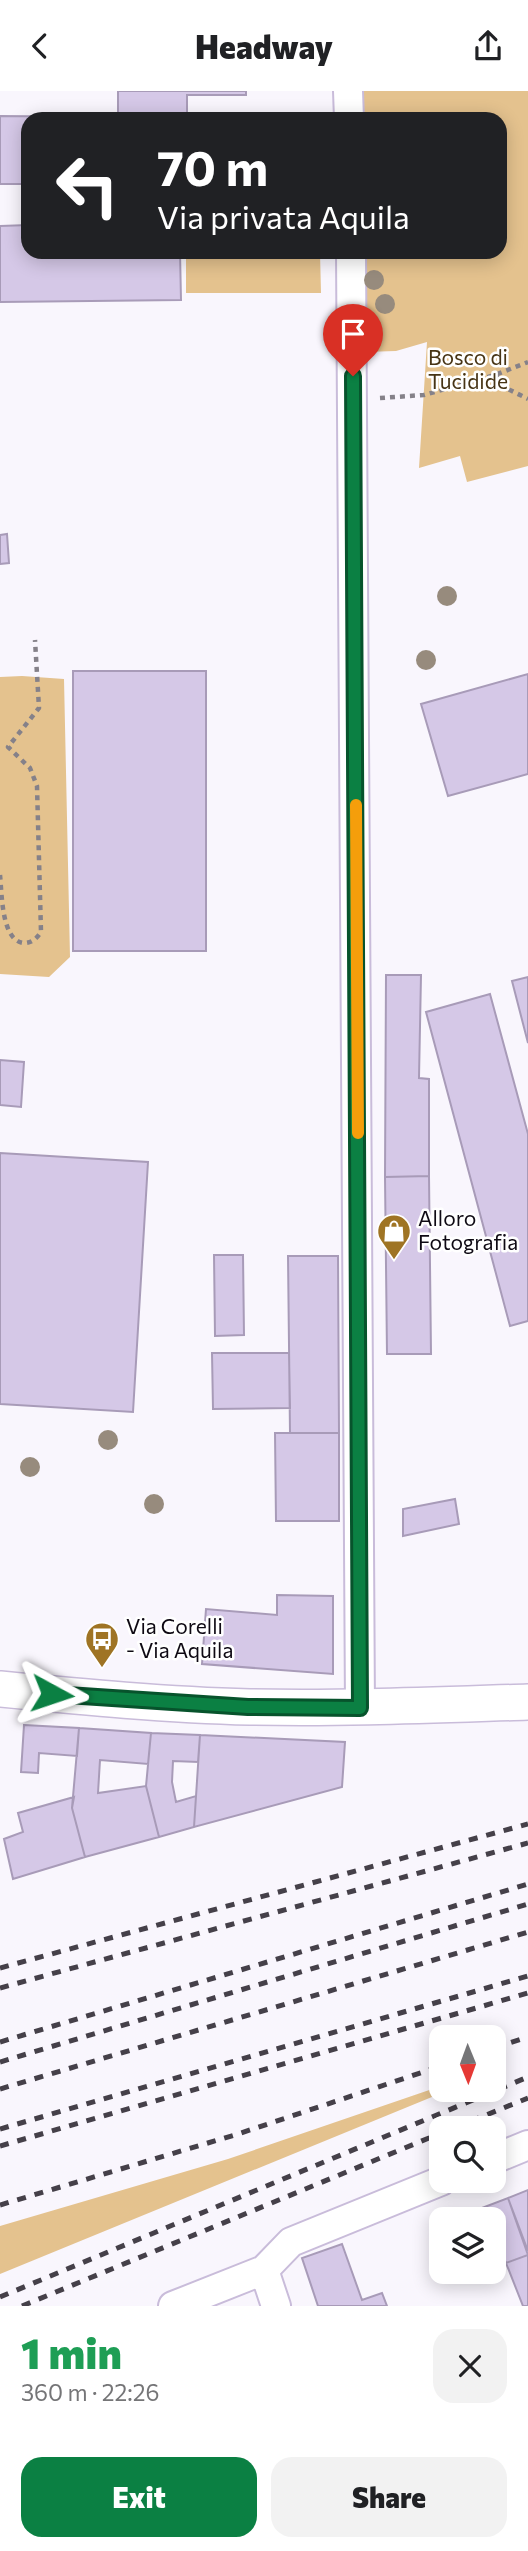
<!DOCTYPE html>
<html lang="en">
<head>
<meta charset="utf-8">
<style>
  :root { --surface:#fff; --page:#f2f2f2; --text:#202124; --muted:#757577; --accent:#0b8043 }
  body { margin:0; font-family:Commissioner,sans-serif; background:var(--page); color:var(--text); height:100vh; display:flex; flex-direction:column; font-size:26px; white-space:nowrap }
  * { box-sizing:border-box; margin:0 }
  p { font-size:23px; color:var(--muted) }
  .icon { flex:none; width:38px; height:38px; fill:none; stroke:currentColor; stroke-width:2; stroke-linecap:round; stroke-linejoin:round }
  .map { position:relative; height:2215px; overflow:hidden }
  .details { display:flex; flex-direction:column; background:var(--surface); flex:1 }
  .details>* { flex:none }
  .guide { position:absolute; left:21px; top:21px; width:486px; height:147px; border-radius:21px; box-shadow:0 4px 18px #0003; background:#202124; color:#fff; overflow:hidden }
  .needle { width:46px; rotate:179deg }
  .controls { position:absolute; left:429px; top:1934px; display:grid; gap:14px }
  .controls a { display:grid; place-items:center; width:77px; height:77px; border-radius:14px; background:var(--surface); box-shadow:0 4px 18px #0003; font-size:35px }
  .pin { position:absolute; display:grid; place-items:center; width:60px; height:60px; color:#fff; margin:-72px -30px; border-radius:50% 50% 50% 0; rotate:-45deg; box-shadow:0 0 7px #0007 }
  .pin .icon { rotate:45deg }
  .me { position:absolute; width:77px; margin:-38px; rotate:95deg; stroke-linejoin:round; filter:drop-shadow(0 0 5px #0008) }
  .turn { display:flex; align-items:center; gap:24px; height:147px; padding:0 21px; font-size:32px }
  .turn .icon { width:91px; height:91px; stroke-width:2.5 }
  .turn b { display:block; font-size:49px; line-height:60px }
  .round { display:grid; place-items:center; flex:none; width:74px; height:74px; border-radius:21px; background:var(--page) }
  .overview { display:flex; align-items:center; justify-content:space-between; height:119px; padding:0 21px }
  h1 { font-size:42px; font-weight:800; line-height:52px; color:#1e9e55 }
  .button { display:flex; gap:14px; margin-top:auto; padding:14px 21px }
  .button a { flex:1; height:80px; border-radius:21px; background:var(--accent); color:#fff; font-size:28px; font-weight:800; line-height:80px; text-align:center }
  .button a+a { background:var(--page); color:var(--text) }
  header { display:flex; justify-content:space-between; align-items:center; height:91px; padding:0 21px; background:var(--surface); font-size:32px; font-weight:800 }
  .map>svg:first-child { display:block }
  .green { fill:#e4c28e }
  .building { fill:#d5c8e7; stroke:#a89bb8; stroke-width:2 }
  .lines { fill:none; stroke-linecap:round; stroke-linejoin:round }
  .minor-casing { stroke:#c9bcda; stroke-width:32 }
  .tertiary-casing { stroke:#c9bcda; stroke-width:38 }
  .path { stroke:#858189; stroke-width:4.5; stroke-dasharray:5 5; stroke-linecap:butt }
  .minor { stroke:#fff; stroke-width:28 }
  .tertiary { stroke:#fff; stroke-width:35 }
  .rail { stroke:#454049; stroke-width:5; stroke-dasharray:9 9; stroke-linecap:butt }
  .tree { fill:#978b7d }
  .route-casing { stroke:#07532c; stroke-width:18 }
  .route { stroke:#0b8043; stroke-width:12 }
  .slow { stroke:#f59e0b; stroke-width:12 }
  .labels { text-anchor:middle; stroke-width:5; stroke-linejoin:round; paint-order:stroke }
  .park-label { font-size:21px; fill:#473415; stroke:#fff }
  .poi-label { font-size:21px; fill:#0e0913; stroke:#fff; text-anchor:start }
</style>
</head>
<body>
<header><svg class="icon" aria-label="back" viewBox="0 0 24 24"><path d="M15 5l-7 7 7 7"/></svg>Headway<svg class="icon" aria-label="share" viewBox="0 0 24 24"><path d="M12 15V3M7 8l5-5 5 5M5 13v7h14v-7"/></svg></header>
<div class="map">
<svg width="528" height="2215" viewBox="0 0 528 2215">
  <rect width="100%" height="100%" fill="#f9f6fd"/>
  <path class="green" d="M358,0H528V375L467,391L460,365L419,377L427,251L396,260L364,261L362,161H500V28H359Z
    M186,161H320L321,202H186Z
    M22,585L64,588L70,866L49,886L0,883V586Z
    M441,1995V1998L449,1999L0,2183V2135L228,2068Z"/>
  <path class="building" d="M118,0H246V4H187V28H118Z
    M0,25L114,26V28H28V93H0Z
    M28,134V161H180L181,209L0,211V135Z
    M7,443L9,472L0,473V444Z
    M73,580H206V860H73Z
    M528,583V683L448,705L421,613Z
    M386,884H421L419,987L429,988V1085L385,1086Z
    M528,886V952L512,890Z
    M490,903L528,1043V1230L510,1235L426,921Z
    M0,969L24,971L21,1016L0,1014Z
    M0,1062L148,1071L133,1321L0,1313Z
    M429,1085L431,1263H387L385,1086Z
    M214,1164H243L244,1244L215,1245Z
    M288,1165H338L339,1342H290Z
    M212,1262H289L290,1317L213,1318Z
    M275,1342H339V1430H276Z
    M455,1408L459,1433L403,1445V1418Z
    M277,1504L333,1505V1583L202,1573L206,1518L277,1524Z
    M24,1634L79,1637L77,1665L39,1662L38,1682L21,1681Z
    M79,1637L151,1642L148,1673L100,1669L98,1702L146,1695L159,1746L85,1766L72,1717Z
    M151,1642L200,1644L198,1671L173,1670L172,1691L176,1711L196,1705L194,1736L159,1746L146,1695Z
    M200,1644L345,1651L342,1696L194,1736Z
    M74,1706L72,1717L85,1766L13,1788L4,1748L23,1741L18,1722Z
    M528,2099V2160L508,2107Z
    M508,2107L528,2164L506,2172L501,2161L494,2164V2128H453Z
    M342,2153L362,2209L382,2202L387,2215H318L302,2167Z
    M528,2164V2215H523L506,2172Z"/>
  <g class="lines">
    <g class="minor-casing">
      <path id="minor" d="M348,0L349,28
        M351,161L360,1617
        M494,2068L528,2054
        M264,2179L276,2215
        M173,2215L264,2179L291,2151L441,2090"/>
    </g>
    <g class="tertiary-casing">
      <path id="tertiary" d="M0,1598C83,1606 167,1614 250,1616C343,1618 435,1614 528,1611"/>
    </g>
    <path class="path" d="M495,284L508,298L528,308
      M380,307L424,304L495,284L528,271
      M0,784C2,802 1,850 24,852C32,852 37,847 41,841L37,695L30,677L8,656L39,617L35,549"/>
    <use href="#minor" class="minor"/>
    <use href="#tertiary" class="tertiary"/>
    <path class="rail" d="M0,1877L528,1733
      M0,1897L528,1752
      M0,1951L528,1793
      M494,1957L528,1946
      M0,1971L528,1813
      M0,1998L528,1841
      M454,2037L528,2007
      M0,2038L528,1885
      M0,2055L528,1902
      M0,2114L238,2043L441,1975
      M0,2206L528,1986
      M22,2215L441,2042"/>
  </g>
  <g class="tree">
    <circle cx="374" cy="189" r="10"/>
    <circle cx="385" cy="213" r="10"/>
    <circle cx="447" cy="505" r="10"/>
    <circle cx="426" cy="569" r="10"/>
    <circle cx="108" cy="1349" r="10"/>
    <circle cx="30" cy="1376" r="10"/>
    <circle cx="154" cy="1413" r="10"/>
  </g>
  <g class="lines">
    <g class="route-casing">
      <path id="route" d="M52,1603L248,1616L360,1617L353,285"/>
    </g>
    <use href="#route" class="route"/>
    <path class="slow" d="M356,714L358,1042"/>
  </g>
  <defs>
    <g id="shop-pin" transform="scale(1.75)"><path d="M0 17L-7.5 6A9.5 9.5 0 1 1 7.5 6Z" fill="#9f7424" stroke="#fff"/><path d="M-5-2.5h2.3a2.7 3.5 0 0 1 5.4 0H5L5.5 6h-11ZM-1.5-2.5h3a1.5 2.3 0 0 0-3 0Z" fill="#fff"/></g>
    <g id="bus-pin" transform="scale(1.75)"><path d="M0 17L-7.5 6A9.5 9.5 0 1 1 7.5 6Z" fill="#9f7424" stroke="#fff"/><path d="M-5-6H5V4H4V6H2V4H-2V6H-4V4H-5ZM-3.5-4V0h7V-4ZM-3.5 1.2v1.5H-2V1.2ZM2 1.2v1.5H3.5V1.2Z" fill="#fff"/></g>
  </defs>
  <g fill-rule="evenodd">
    <use href="#shop-pin" x="394" y="1140"/>
    <use href="#bus-pin" x="102" y="1548"/>
  </g>
  <g class="labels">
    <g class="park-label">
      <text x="468" y="274">Bosco di<tspan x="468" dy="24">Tucidide</tspan></text>
    </g>
    <g class="poi-label">
      <text x="418" y="1135">Alloro<tspan x="418" dy="24">Fotografia</tspan></text>
      <text x="126" y="1543">Via Corelli<tspan x="126" dy="24">- Via Aquila</tspan></text>
    </g>
  </g>
</svg>
<div class="controls">
<a><svg class="needle" viewBox="-14 -14 28 28"><path d="M0-13l5 13h-10z" fill="#e53935"/><path d="M0 13l5-13h-10z" fill="#757577"/></svg></a>
<a><svg class="icon" aria-label="search" viewBox="0 0 24 24"><circle cx="10" cy="10" r="6"/><path d="M15 15l6 6"/></svg></a>
<a><svg class="icon" aria-label="layers" viewBox="0 0 24 24"><path d="M12 4l9 5-9 5-9-5zM3 14l9 5 9-5"/></svg></a>
</div>
<div class="pin" style="left:353px;top:285px;background:#d93025"><svg class="icon" aria-label="arrive" viewBox="0 0 24 24"><path d="M6 21V4h12l-3 4 3 4H6"/></svg></div>
<svg class="me" style="left:52px;top:1603px" viewBox="-20 -20 40 40"><path d="M0-17L14 15 0 8-14 15z" fill="#0b8043" stroke="#fff" stroke-width="4"/></svg>
<div class="guide">
<div class="turn"><svg class="icon" aria-label="left" viewBox="0 0 24 24"><path d="M17 20v-9H6M10 6l-5 5 5 5"/></svg><div><b>70 m</b>Via privata Aquila</div></div>
</div>
</div>
<section class="details">
<div class="overview"><div><h1>1 min</h1><p>360 m · 22:26</p></div><a class="round"><svg class="icon" aria-label="close" viewBox="0 0 24 24"><path d="M6 6l12 12M18 6L6 18"/></svg></a></div>
<div class="button"><a>Exit</a><a>Share</a></div>
</section>
</body>
</html>
